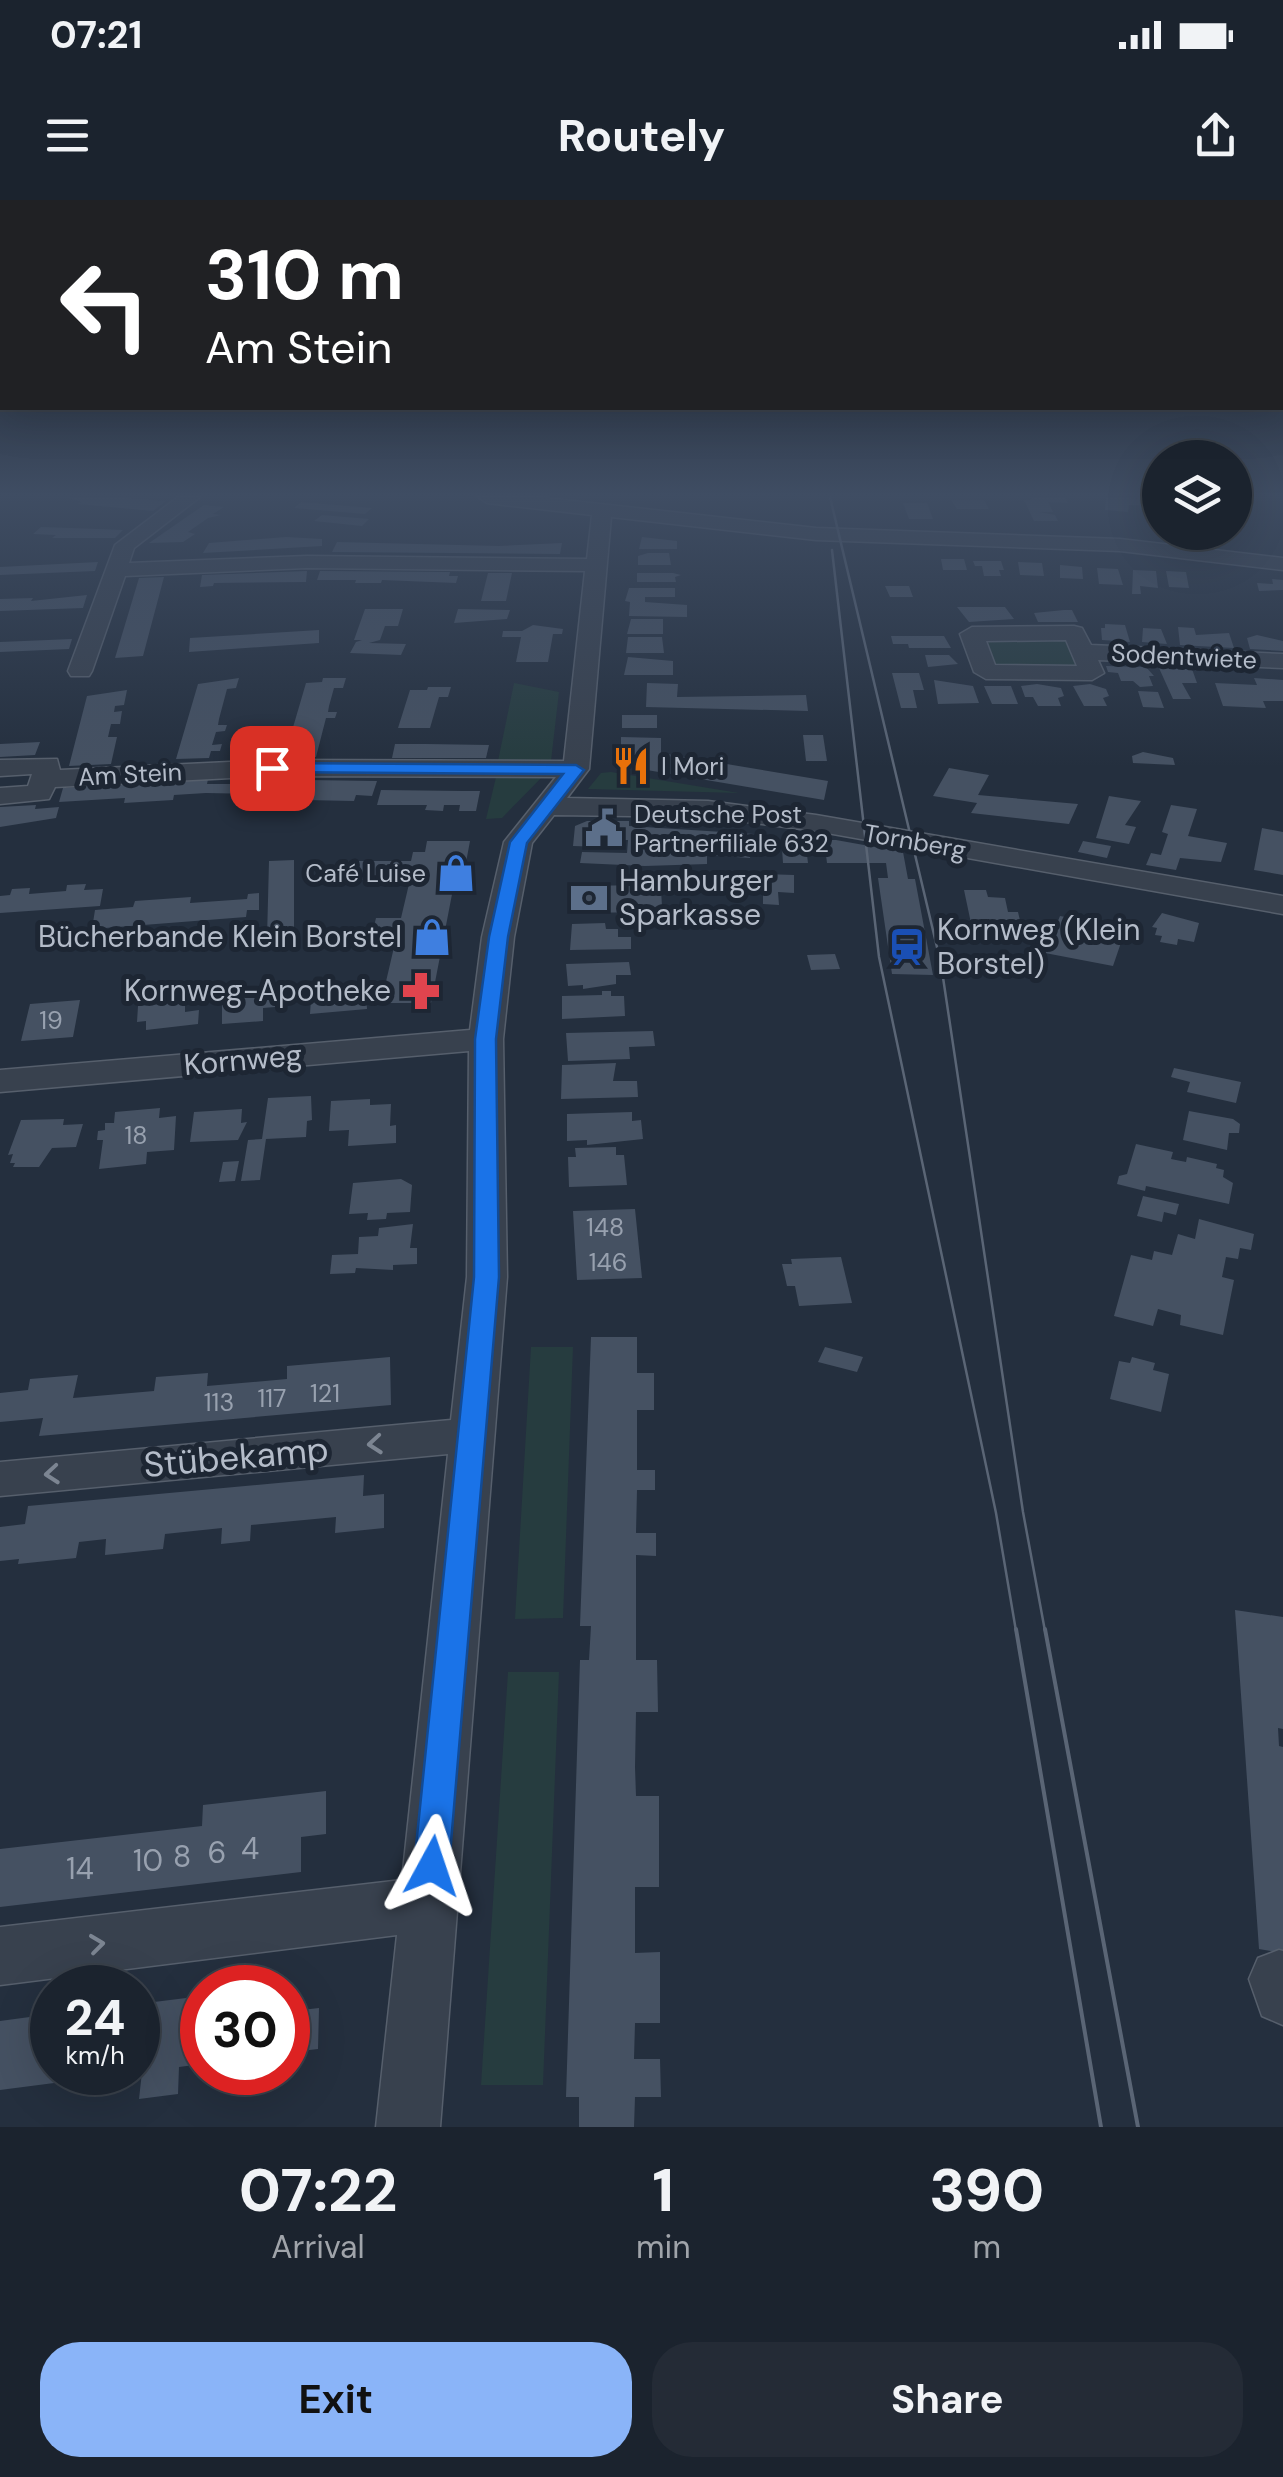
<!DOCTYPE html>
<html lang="en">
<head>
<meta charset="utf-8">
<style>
  :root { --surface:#1b232e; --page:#242b36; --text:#f1f3f6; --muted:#a0a4aa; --line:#39404a; --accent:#8ab4f8 }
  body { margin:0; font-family:"DM Sans",sans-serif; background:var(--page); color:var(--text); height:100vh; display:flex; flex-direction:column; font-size:38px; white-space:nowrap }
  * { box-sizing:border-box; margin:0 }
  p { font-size:32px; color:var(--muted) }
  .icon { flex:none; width:55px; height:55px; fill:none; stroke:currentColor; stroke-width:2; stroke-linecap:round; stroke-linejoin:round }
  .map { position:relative; height:1927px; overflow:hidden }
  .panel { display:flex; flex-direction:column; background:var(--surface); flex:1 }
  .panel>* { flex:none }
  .guide { position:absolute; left:0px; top:0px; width:1285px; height:210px; box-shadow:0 10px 40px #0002,0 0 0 2px var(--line); background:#202124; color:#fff; overflow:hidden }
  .buttons { position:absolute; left:1142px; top:240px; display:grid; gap:20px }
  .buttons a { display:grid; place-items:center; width:110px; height:110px; border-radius:50%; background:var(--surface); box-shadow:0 10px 40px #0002,0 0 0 2px var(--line); font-size:50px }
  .speed { position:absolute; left:30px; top:1765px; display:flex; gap:20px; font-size:50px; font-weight:700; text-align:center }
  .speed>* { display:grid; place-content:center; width:130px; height:130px; border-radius:50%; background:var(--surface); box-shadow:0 10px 40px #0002,0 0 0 2px var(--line); line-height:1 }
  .speed small { font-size:25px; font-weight:400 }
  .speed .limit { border:15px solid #d22; background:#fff; color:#111 }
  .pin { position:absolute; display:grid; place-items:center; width:85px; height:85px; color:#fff; margin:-42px; border-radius:20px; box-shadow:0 5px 15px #0006 }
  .me { position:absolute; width:110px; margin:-55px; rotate:5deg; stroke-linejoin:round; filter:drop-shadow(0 0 8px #0008) }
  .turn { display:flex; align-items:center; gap:35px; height:210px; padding:0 40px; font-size:45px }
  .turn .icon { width:130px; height:130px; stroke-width:2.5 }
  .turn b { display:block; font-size:70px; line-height:85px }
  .eta { display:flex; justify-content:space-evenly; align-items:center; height:170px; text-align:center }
  .eta b { font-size:60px; font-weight:700; line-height:70px }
  .action { display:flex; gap:20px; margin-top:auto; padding:20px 40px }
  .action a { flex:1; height:115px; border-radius:40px; background:var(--accent); color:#111; font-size:40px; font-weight:700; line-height:115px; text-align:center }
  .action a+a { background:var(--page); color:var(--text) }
  .status { display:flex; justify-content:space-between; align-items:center; height:70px; padding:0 50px; background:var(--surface); direction:ltr }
  .status svg { height:28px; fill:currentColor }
  header { display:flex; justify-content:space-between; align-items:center; height:130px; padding:0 40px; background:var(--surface); font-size:45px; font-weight:700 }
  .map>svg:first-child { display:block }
  .green { fill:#263c3f }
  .building { fill:#455162 }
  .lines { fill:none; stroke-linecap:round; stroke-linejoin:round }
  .minor-casing { stroke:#565f6c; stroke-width:3 }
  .minor { fill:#38414e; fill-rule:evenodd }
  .tram-far1 { stroke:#5a6575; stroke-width:2.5 }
  .tram { stroke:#5a6575; stroke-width:4 }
  .oneway { stroke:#7c8592 }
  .route { fill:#1a73e8; stroke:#114b97; stroke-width:2.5 }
  .labels { text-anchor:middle; stroke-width:10; stroke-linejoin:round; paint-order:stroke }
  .far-street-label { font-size:25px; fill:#b4bcc9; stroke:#1d2633 }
  .far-poi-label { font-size:25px; fill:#b4bcc9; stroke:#1d2633; text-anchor:start }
  .number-label { font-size:25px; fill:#98a1af }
  .poi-label { font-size:30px; fill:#b4bcc9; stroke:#1d2633; text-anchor:start }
  .street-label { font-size:30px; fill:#b4bcc9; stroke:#1d2633 }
  .near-number-label { font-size:30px; fill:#98a1af }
  .near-street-label { font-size:35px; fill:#b4bcc9; stroke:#1d2633 }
</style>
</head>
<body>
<div class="status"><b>07:21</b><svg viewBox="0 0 49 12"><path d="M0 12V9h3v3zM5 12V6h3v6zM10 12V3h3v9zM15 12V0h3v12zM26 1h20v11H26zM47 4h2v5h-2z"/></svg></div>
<header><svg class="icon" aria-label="menu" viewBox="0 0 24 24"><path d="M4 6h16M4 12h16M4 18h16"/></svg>Routely<svg class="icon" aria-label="share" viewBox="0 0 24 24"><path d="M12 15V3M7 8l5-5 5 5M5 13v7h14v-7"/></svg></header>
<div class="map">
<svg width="1283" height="1927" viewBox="0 0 1283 1927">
  <rect width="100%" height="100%" fill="#242f3e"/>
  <path class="green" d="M1060,439L1067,441L1076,464L1073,467L997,465L992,462L987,446L990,440Z
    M514,483L559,492L551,561H498Z
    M611,572L739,593L588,589L601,573Z
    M497,573L545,574L502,618L486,619Z
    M531,1147H573L563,1418L515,1419Z
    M508,1472H559L543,1885H481Z"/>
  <path class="building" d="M65,297H114L166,301L153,311L78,304L82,302Z
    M1031,297H1065L1068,303L1048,302L1053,312H1039L1055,315L1058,321H1034L1024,300H1032Z
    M1106,297L1152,299V306L1129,305L1128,312L1105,310Z
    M951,300H984L989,309H957Z
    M301,302L372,308L365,314L294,308Z
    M903,303H927L933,319H909Z
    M204,305L224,307L213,314L221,315L208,318L188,332L195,334L183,342L149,343Z
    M322,315L369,319L362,326L314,321Z
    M41,327L99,329L123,330L115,338H52L56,335L33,334Z
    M286,337L322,339V346L203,353L209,343Z
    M642,337L677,341V349H639Z
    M337,342L499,346L562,343L560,354L332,352Z
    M648,353H669L671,365H638V356Z
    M941,359H964L967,370H943Z
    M973,361H1001L1004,370H999L1001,376H984L982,366H975Z
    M98,362L95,371L0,375V367Z
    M1018,362L1042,363L1044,376L1020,375Z
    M1060,365L1082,367L1083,379L1060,378Z
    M1097,368L1118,369L1123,385L1099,384Z
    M1133,370L1156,371L1158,388L1140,386L1141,394H1132Z
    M307,371L306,382L214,383L213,386L200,387L202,375Z
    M320,371L450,372L449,376H458L456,383L382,380L381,383H355L356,380H317Z
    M1166,371L1186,372L1189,388L1169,387Z
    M488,373H512L506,401H481Z
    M637,373H673L681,375L675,377L676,382H637Z
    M164,377L143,456L115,458L139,378Z
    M1272,379L1283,380V390L1259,391L1257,383L1273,384Z
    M885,386H909L913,397H890Z
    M629,388H675V397H645V402L687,405V417L629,416L630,402L625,401Z
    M87,395L83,408L0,411V399L33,398L31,401Z
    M957,407H1005L1014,419L969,422Z
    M365,409H403L398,426H385L380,440L369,443L406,444L401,455L350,453L356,442L362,440H354Z
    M458,409L510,410L507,419L454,423Z
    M1064,410H1072L1078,422H1038L1034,413Z
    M631,419H663V434H627Z
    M1105,424L1125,425L1130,442L1102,440L1101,428H1105Z
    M533,425L563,429L562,434H553L548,462H516L521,437H502L503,431H522Z
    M1178,427L1194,428L1196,435L1229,433L1234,448L1180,445Z
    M1143,428L1161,429L1167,444L1142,442Z
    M319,430V443L189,452L190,438Z
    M1257,435L1283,441V451L1250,449L1247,438Z
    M891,436H944L951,448H909L908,444H893Z
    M628,437H662L664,453H626Z
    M72,439L69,449L0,452V442Z
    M925,455H949L958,464L928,467Z
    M628,457L673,461V475H624Z
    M1106,466L1146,467L1154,476H1149L1153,486L1140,487L1133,481H1121L1118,473L1108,472Z
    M1159,468L1192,469L1197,483H1182L1191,499H1173Z
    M892,473H919L924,490H913L917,508H901Z
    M239,478L236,488L227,489L219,519L218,525H227L225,531L216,532L212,545L222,544L220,551H211L209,558L176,559L198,484Z
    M323,478H346L343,488H334L329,506L328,512H337L335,518H326L316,557L284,558L306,483L322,482Z
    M1254,478L1283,480V501H1263L1266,508L1223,506L1215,483L1257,485Z
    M934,480L973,486L979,503L938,504Z
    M647,483L678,484L677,497L806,495L808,511L646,507Z
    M1037,484L1061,488L1064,496L1058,498L1061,506H1038L1033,497H1025L1021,486Z
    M1090,484L1106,489L1109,496L1103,498L1107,506H1084L1073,486Z
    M984,486H1011L1018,504H992Z
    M428,487H451L448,497H439L430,528H398L410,490H427Z
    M127,490L124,505L115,506L114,512L122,511L120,524H111L108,537H117L111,564L69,566L87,496Z
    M1138,491L1158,492L1164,508L1143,507Z
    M622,515H657V528H622Z
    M803,535H823L827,561H806Z
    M621,537L661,538V553L828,581L824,600L629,567L621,561Z
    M40,542L35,555L0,557V544Z
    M395,544H426L489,545L486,558H392Z
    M1143,552L1173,558L1175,565L1133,563L1132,556Z
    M949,568L989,575L978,595L1078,604L1069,624L971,613L977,603L933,596Z
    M208,579L207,584H231L233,579L377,581L372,596L356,595L354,601L305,600L307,595L206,593L174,595L173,600L124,603L125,598L59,602L63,588Z
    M381,590L463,591H480L476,611H459L460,605H444L443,611L425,610L427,605H377Z
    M1109,596L1141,601L1125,625L1136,627L1129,644L1096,638Z
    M36,605L35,609L59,607L56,618L0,627V607Z
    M1171,605L1197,609L1188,636L1227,643L1221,662L1180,658L1176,670L1146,665L1151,653L1161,655L1168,634L1162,632Z
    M587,621H629V626L754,634L750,658L707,655V664L645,666L580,663L582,652L627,653L628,640H604L603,647L573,646L575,626Z
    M1262,628L1283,632V675L1254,670Z
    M797,640H836L903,652L908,679H915L933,775L892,774L878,678H888L886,663H827L826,655H807L808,663H783L782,649H798Z
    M427,641H470L462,684H454L431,803H381L398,730H373L376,718H401L409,684L419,680H339L344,661H411L413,652H425Z
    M1083,641L1111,646L1107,658L1078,652Z
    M294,660V736L267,738L269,661Z
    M763,674L794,675V693L778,692L779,705L763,704Z
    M86,684L84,690L103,689L100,706L0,713V696L10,695L12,689L30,688L29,694L66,691L67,685Z
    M655,685V690H661L662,706H657L658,712L571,713V686Z
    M964,690H986L988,697L1005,698L1008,712H1018L1022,729H993L996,738L967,737L965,728H972Z
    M259,693V710H247L246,717L92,729L95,710L133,707L135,701L191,697L190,703L247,699L248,694Z
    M1162,713L1199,723L1194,742L1178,739L1177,745L1160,742L1162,736L1155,735L1157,728L1152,727Z
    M1060,716L1126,728L1113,766L1045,753Z
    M605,723L606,729H618V737H631V749L570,750L572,724Z
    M835,754L840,769L811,770L807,755Z
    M629,762L631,775H616V784L583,789V785L568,786L566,764Z
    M602,791H611V796H624L625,816L562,819V796L602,795Z
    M263,794L275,795V807L263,808V821L222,824V797Z
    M366,794L367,809L310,814L311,799Z
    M80,800L73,837L21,841L30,804Z
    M185,802V812L199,810L198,824L146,830V821L137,822L138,806Z
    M653,831L655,846L629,847L630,859L568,861L566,833Z
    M616,863L613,881H637L638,897L561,899L562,865Z
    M1174,868L1241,882L1236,903L1187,892L1190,882L1171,877Z
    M311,896L312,920L307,921L306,937L266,939L260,980L241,981L248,940L262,939L268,898Z
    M370,899V905L391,904L390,926L396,925V943L348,946L349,930L329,931L331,901Z
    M160,908L159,918L176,916L174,950L147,952L146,964L99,969L103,940H97L98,931L105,930V923H114L115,912Z
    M242,909L241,923L247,922L238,940L190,942L194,912Z
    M1189,911L1233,919L1240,924L1239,933H1229L1227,950L1183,940Z
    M632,912V921L641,920L643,939L587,945V940L567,941V914Z
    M64,919L63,925L83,924L76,947L52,948L39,967H13L15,963H10L13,954L8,955L21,920Z
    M1136,944L1173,952L1171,959L1186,962L1187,957L1217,964L1216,968L1224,970L1223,977L1233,983L1229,1004L1146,986L1145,991L1117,984L1119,976L1127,974Z
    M616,947V955H624L627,985L569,987L568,957H576L575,948Z
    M239,961L235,981L219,982L223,962Z
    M401,979L412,985L410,1012L387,1013L386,1019L367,1020L368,1013L349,1014L353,983Z
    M1143,996L1179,1004L1176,1015L1164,1012L1162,1022L1137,1016Z
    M635,1009L642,1078L577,1080L573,1011Z
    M1199,1019L1254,1034L1251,1050L1240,1048L1238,1059L1226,1057L1222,1077L1234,1080L1223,1135L1180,1125L1181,1115L1158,1109L1153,1126L1114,1116L1131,1055L1152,1060L1154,1051L1172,1055L1178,1034L1195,1039Z
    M413,1024L410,1048H417V1064L393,1065V1070L356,1068L355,1073L330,1074L332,1055L358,1054L359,1037L378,1036L379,1028Z
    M841,1057L852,1103L799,1106L795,1086H787L782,1064H792L791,1059Z
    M591,1137H637V1173H654V1210H637V1270H655V1290H637L636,1333H656V1356L636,1355V1460H657L658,1512H636L635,1567L636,1596H659V1687H635V1753L660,1752V1823H635L634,1859H660L661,1897H635L634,1927H579V1897H566L580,1460H589L591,1426H580Z
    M825,1147L863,1157L857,1172L818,1162Z
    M390,1157L391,1205L39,1236L43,1218L0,1222V1193L28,1190L30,1179L78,1175L73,1198L154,1191L156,1177L208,1173L207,1186L287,1179V1166Z
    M1132,1157L1155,1163L1153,1170L1169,1174L1161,1212L1110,1199L1119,1161L1130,1163Z
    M364,1275L363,1296L384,1294V1328L335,1333L336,1317L251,1325L250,1341L221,1344L222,1328L165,1334L163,1349L105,1355L106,1339L79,1342L76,1358L18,1364L19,1359L0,1361V1327L25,1324L28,1306Z
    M1235,1410L1283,1417V1529L1278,1528L1279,1546L1283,1547V1753L1259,1749Z
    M326,1591V1634L301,1637V1672L0,1707V1649L202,1626L203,1605Z
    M294,1784L293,1811L319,1808L318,1849L292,1852L291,1879L253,1884L254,1872H288V1785Z
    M202,1796V1864L179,1867L178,1894L139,1899L142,1872L138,1873V1804Z
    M52,1814V1872L116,1875L0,1890V1821Z"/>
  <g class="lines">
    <g class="minor-casing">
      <path id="minor" d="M178,297H200L134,348L129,363L307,356L587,359L592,315L487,303L478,297H537L816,328L1120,339L1283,358V370L1120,351L816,340L611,317L589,569L567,598L708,601L816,615L1283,696V714L816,631L708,617L554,615L532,643L514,737L503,839L507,1077L440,1927H376L397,1735L0,1785V1727L402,1680L448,1254L0,1296V1262L451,1220L467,1077L469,851L0,892V870L470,830L482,737L504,642L556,577L272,576L55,587L49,599L0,604V588L28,586L32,574L0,576V560L57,559L60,570L272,560L564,561L585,371L307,368L125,376L92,471L89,476H71L68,471L115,345Z
        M1074,426L1082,428L1091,445L1283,454V468L1098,460L1104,473L1092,480L986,479L974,472L960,434L972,427ZM1066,440L1077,466L995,465L986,441Z
        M1279,1750L1283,1751V1825L1262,1816L1249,1779L1258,1758Z"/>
    </g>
    <use href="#minor" class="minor"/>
    <path class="tram-far1" d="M830,297L941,764L1023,1312L1045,1431
      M832,350L879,757L996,1313L1016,1431"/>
    <path class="tram" d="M1016,1429L1101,1927
      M1045,1429L1138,1927"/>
  </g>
  <defs><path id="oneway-chevron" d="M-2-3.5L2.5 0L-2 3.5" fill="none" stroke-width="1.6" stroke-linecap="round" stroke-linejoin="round" transform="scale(2.5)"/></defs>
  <g class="oneway">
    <use href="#oneway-chevron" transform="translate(375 1244) rotate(175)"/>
    <use href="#oneway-chevron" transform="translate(52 1274) rotate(175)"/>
    <use href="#oneway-chevron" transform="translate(97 1744) rotate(-7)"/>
  </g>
  <linearGradient id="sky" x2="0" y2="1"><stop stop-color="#141a22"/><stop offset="0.52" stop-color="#3f4d63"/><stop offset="1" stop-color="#3f4d63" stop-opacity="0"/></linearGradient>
  <rect width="1283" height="567" fill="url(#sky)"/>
  <path class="route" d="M272,563L576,565L584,570L527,643L508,737L496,839L499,1077L449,1666L444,1678L432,1683L419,1678L414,1666L474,1077L475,839L489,737L510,642L563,574L267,572L264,568Z"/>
  <defs>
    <g id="restaurant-bare" transform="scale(3)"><path d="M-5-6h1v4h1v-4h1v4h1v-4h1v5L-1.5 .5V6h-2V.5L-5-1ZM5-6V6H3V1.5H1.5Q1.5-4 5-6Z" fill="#e8710a" stroke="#1d2633" stroke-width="2.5" paint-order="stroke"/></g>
    <g id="civic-bare" transform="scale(3)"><path d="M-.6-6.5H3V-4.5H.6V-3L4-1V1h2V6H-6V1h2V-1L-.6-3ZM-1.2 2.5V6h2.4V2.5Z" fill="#5c6f8a" stroke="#1d2633" stroke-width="2.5" paint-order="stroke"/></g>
    <g id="shop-bare" transform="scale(3)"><path d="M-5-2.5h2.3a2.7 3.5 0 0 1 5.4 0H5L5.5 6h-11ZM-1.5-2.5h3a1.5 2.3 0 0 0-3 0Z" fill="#3f7fe0" stroke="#1d2633" stroke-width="2.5" paint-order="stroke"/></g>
    <g id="bank-bare" transform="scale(3)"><path d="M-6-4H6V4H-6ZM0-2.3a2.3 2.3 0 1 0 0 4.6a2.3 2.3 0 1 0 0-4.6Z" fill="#5c6f8a" stroke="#1d2633" stroke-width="2.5" paint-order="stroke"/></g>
    <g id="station-bare" transform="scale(3)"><path d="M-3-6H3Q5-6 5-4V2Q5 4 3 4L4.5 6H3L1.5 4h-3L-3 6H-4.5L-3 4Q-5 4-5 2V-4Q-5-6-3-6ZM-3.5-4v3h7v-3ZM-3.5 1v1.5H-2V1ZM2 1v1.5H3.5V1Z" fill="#1a4fb4" stroke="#1d2633" stroke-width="2.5" paint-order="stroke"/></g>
    <g id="pharmacy-bare" transform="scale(3)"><path d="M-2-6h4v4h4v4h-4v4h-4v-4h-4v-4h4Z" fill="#e0444e" stroke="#1d2633" stroke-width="2.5" paint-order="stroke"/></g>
  </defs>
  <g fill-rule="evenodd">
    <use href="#restaurant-bare" x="631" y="566"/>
    <use href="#civic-bare" x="604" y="628"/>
    <use href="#shop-bare" x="456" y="673"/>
    <use href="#bank-bare" x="589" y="698"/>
    <use href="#shop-bare" x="432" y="737"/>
    <use href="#station-bare" x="907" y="747"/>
    <use href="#pharmacy-bare" x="421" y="791"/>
  </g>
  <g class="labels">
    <g class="far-street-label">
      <text transform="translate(1184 456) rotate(3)" y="9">Sodentwiete</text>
      <text transform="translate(130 574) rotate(-3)" y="9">Am Stein</text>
      <text transform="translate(915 641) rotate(10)" y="9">Tornberg</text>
    </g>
    <g class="far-poi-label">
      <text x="661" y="575">I Mori</text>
      <text x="634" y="623">Deutsche Post<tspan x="634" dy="29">Partnerfiliale 632</tspan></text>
      <text x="426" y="682" text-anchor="end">Café Luise</text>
    </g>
    <g class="number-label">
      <text x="51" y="829">19</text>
      <text x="136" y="944">18</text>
      <text x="605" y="1036">148</text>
      <text x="608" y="1071">146</text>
      <text x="325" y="1202">121</text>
      <text x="272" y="1207">117</text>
      <text x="219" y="1211">113</text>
    </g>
    <g class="poi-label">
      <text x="619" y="691">Hamburger<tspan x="619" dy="34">Sparkasse</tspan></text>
      <text x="937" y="740">Kornweg (Klein<tspan x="937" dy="34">Borstel)</tspan></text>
      <text x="402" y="747" text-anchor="end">Bücherbande Klein Borstel</text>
      <text x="391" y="801" text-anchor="end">Kornweg-Apotheke</text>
    </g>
    <g class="street-label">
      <text transform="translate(243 860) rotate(-5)" y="10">Kornweg</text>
    </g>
    <g class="near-number-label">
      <text x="250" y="1659">4</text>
      <text x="217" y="1663">6</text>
      <text x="182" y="1667">8</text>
      <text x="148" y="1671">10</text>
      <text x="80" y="1679">14</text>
    </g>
    <g class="near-street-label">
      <text transform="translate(236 1257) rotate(-5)" y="12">Stübekamp</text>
    </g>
  </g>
</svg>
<div class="buttons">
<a><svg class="icon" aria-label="layers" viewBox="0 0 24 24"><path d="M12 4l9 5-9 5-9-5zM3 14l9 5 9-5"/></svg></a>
</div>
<div class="speed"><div>24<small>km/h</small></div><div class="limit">30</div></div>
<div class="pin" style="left:272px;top:568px;background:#d93025"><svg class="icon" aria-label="arrive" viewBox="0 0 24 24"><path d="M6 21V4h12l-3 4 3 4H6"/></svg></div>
<svg class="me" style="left:432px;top:1666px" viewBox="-20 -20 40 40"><path d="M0-17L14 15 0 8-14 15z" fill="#1a73e8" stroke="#fff" stroke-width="4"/></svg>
<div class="guide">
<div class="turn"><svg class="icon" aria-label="left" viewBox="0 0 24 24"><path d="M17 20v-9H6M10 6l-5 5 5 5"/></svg><div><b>310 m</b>Am Stein</div></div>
</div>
</div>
<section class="panel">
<div class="eta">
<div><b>07:22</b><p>Arrival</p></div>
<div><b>1</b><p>min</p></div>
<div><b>390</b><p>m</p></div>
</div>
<div class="action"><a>Exit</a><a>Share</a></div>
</section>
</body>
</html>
